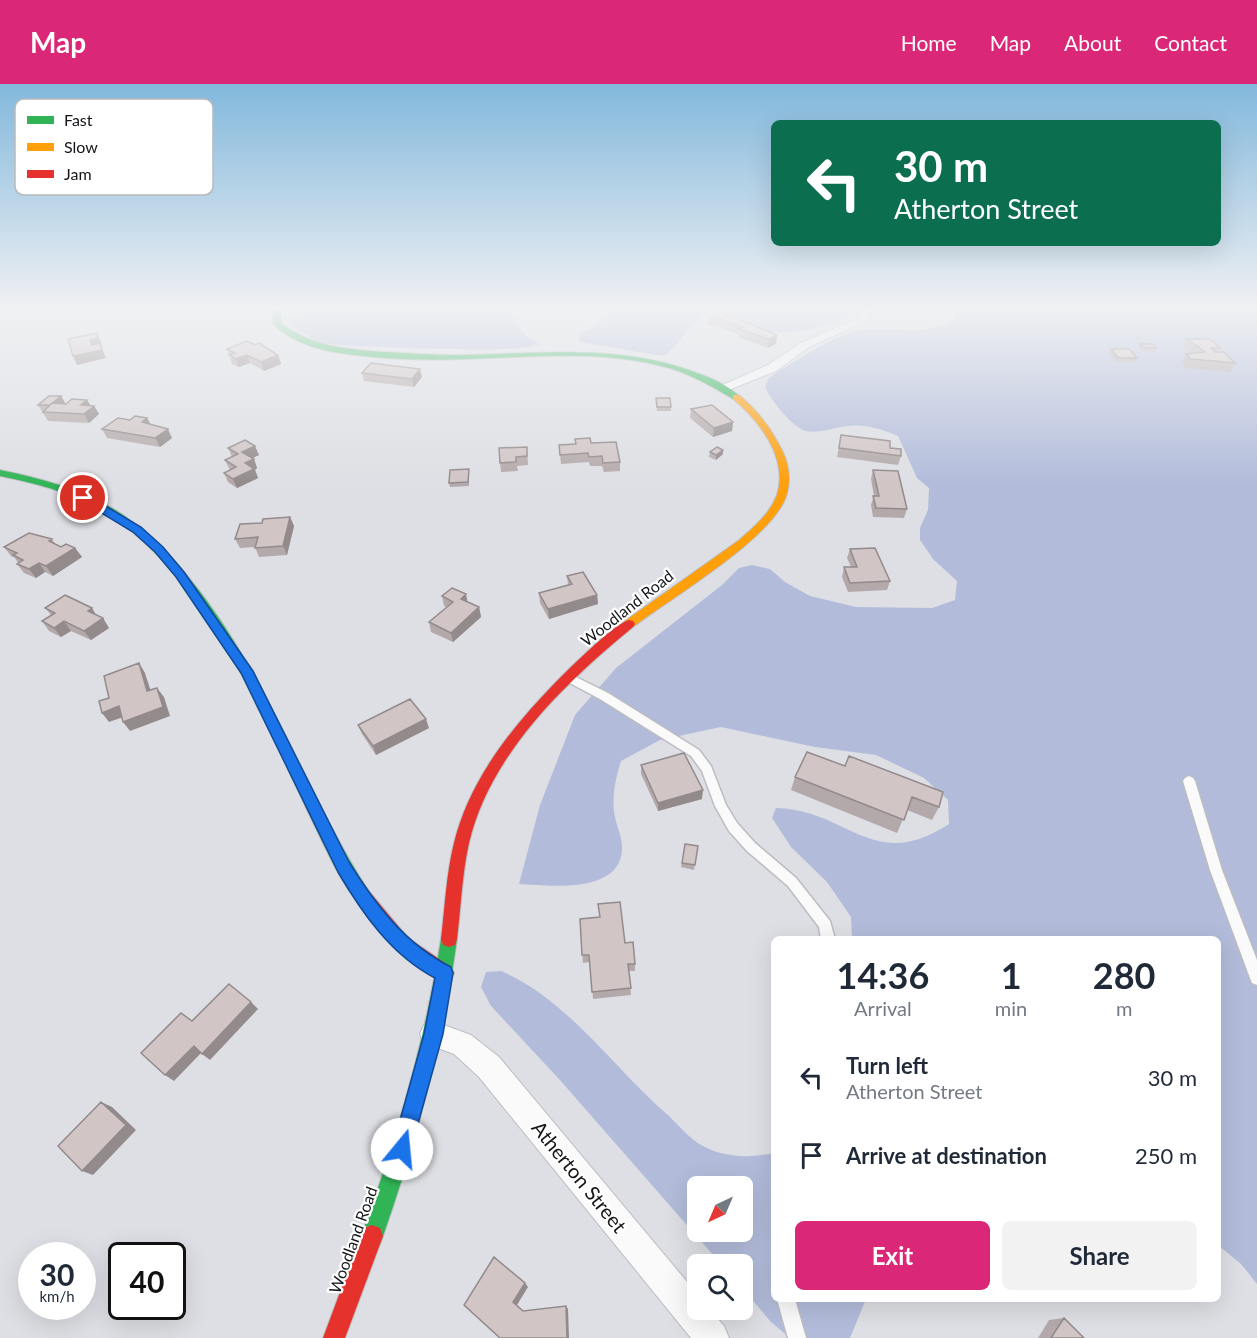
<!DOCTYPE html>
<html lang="en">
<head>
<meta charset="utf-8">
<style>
  :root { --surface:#fff; --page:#f2f2f3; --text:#1f2937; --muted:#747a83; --accent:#db2777 }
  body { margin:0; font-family:Lato,sans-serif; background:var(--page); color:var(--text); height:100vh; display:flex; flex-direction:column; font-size:22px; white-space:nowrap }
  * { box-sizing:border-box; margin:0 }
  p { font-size:20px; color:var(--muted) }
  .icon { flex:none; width:33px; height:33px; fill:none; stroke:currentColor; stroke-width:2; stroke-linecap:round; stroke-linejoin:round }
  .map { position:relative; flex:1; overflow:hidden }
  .side { position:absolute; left:771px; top:852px; width:450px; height:366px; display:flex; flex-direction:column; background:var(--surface); border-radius:9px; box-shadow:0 6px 24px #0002 }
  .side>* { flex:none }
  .banner { position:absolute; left:771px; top:36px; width:450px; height:126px; border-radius:9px; box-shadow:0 6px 24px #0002; background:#0b6e4f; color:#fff; overflow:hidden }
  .needle { width:39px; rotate:224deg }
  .controls { position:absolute; left:687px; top:1092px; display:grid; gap:12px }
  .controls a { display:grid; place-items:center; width:66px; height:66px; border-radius:9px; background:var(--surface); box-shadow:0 6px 24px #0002; font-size:30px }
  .speed { position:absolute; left:18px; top:1158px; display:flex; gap:12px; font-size:30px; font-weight:700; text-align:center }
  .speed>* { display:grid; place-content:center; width:78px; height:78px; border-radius:50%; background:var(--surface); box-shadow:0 6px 24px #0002; line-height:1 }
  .speed small { font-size:15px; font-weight:400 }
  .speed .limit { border:3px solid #111; border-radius:9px; background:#fff; color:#111 }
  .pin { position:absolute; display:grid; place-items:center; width:51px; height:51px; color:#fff; margin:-26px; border:3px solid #fff; border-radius:50%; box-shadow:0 2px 6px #0007 }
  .me { position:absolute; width:66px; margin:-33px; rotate:17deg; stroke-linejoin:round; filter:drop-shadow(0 0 4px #0008) }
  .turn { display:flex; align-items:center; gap:21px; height:126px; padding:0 24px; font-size:27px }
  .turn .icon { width:78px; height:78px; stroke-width:2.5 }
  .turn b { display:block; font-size:42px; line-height:51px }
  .eta { display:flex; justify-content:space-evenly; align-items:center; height:102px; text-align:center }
  .eta b { font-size:36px; font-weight:700; line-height:42px }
  .cta { display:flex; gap:12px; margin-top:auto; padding:12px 24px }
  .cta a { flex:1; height:69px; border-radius:9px; background:var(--accent); color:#fff; font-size:24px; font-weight:700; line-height:69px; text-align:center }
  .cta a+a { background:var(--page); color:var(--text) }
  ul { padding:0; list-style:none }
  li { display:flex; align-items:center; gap:18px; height:78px; padding:0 24px }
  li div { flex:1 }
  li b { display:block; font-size:22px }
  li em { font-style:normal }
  header { display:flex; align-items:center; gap:36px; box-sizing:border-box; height:84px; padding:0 30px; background:var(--accent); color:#fff }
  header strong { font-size:28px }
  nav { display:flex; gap:33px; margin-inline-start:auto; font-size:21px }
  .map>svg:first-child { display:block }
  .forest { fill:#b2bcda; fill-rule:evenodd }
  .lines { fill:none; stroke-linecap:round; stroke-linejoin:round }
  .lane-casing { stroke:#bcbdc0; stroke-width:3 }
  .street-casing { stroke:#bcbdc0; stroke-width:2 }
  .fast-casing { stroke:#bcbdc0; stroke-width:2 }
  .slow-casing { stroke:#bcbdc0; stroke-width:2 }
  .jam-casing { stroke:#bcbdc0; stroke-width:2 }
  .lane { fill:#fafafb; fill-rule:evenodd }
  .street { fill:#fafafb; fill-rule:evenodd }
  .fast { fill:#30b455; fill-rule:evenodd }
  .slow { fill:#ff9f0a; fill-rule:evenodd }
  .jam { fill:#e5322d; fill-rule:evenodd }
  .wall { fill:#b4a9aa }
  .shaded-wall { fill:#928a8b }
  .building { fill:#d1c5c6; stroke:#928a8b; stroke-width:1.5 }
  .route { fill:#1a73e8; stroke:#114b97; stroke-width:1.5 }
  .labels { text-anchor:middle; stroke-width:4.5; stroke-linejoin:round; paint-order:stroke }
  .street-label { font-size:16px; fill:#141518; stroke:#fff }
  .near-street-label { font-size:20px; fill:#141518; stroke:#fff }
  .key { fill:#fff; stroke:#b8b9ba; stroke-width:1.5 }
  .key-label { font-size:16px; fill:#141518 }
</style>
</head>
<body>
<header>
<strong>Map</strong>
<nav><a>Home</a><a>Map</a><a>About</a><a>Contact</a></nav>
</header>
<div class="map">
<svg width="1257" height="1254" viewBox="0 0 1257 1254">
  <rect width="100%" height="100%" fill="#dedfe4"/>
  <path class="forest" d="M316,226H508L526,252L539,260C523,271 364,262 334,261L317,257L289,241L290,233Z
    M609,226H853V227C848,236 836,238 826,241C807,247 787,251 767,247C749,243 728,225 710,229C690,234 681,262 663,272L580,258L578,250L603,237L609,231Z
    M950,226H1257V1200L1241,1180L1218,1161V855H852L851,833L827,798L791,763L772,734L776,724C847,725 873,790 949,740L948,716L924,694L876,671L815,663L721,643L660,656L621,677C616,693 612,710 614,727C615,739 622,751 622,763C623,810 551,802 519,800L540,721L575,631L616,584L722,501L739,484L752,481L770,485L785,498L810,512L856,523L932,524L955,516L957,497L933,475L920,456V444L928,426L929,404L917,394L898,352C881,345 866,340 848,342C835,343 819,350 806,347C793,344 770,315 765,303L768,295L777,288C801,275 825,256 852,248C885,238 920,256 953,236L954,230Z
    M501,887C569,916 614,985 669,1032C679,1042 691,1056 703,1062C725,1074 751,1074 774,1069V1215H866L850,1254H790L771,1238L743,1205L742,1180H721L559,995L491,922L481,903L486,888ZM698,1102H742V1148H698Z"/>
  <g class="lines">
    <g class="lane-casing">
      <path id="lane" d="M570,590L608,609L699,666L711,682L726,721L737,739L755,759L796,794L830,837L835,855H821L819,843L788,802L747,767L729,747L715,722L702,687L691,672L600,615L566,597L565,594L566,591Z
        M1189,692L1193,694L1195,697L1222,786L1257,876V901L1252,899L1250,894L1210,786L1183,697L1185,694Z
        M777,1215H795L806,1254H788Z"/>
    </g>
    <g class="street-casing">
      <path id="street" d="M862,226H872L870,235L809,263L776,287L726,307L722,308L716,304L768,281L801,259L856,235L861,232Z
        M433,937L471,951L499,973L698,1211V1226H710L724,1242L729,1254H691L479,993L454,970L424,959L420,950L424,941Z"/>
    </g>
    <g class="fast-casing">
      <path id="fast" d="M273,226H281V239C312,263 346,265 384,268C409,269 433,271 457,271C538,270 620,259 697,289C712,294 729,302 740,313L733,315C713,303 694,292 672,285C607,265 535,273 468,275C422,277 373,275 328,267C307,262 288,255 273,240Z
        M0,386C39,394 77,404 112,424C142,442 167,467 189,494C267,589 302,704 368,806L370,811L368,816L362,818C348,813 330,773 323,759C270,651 219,509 118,437C83,412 41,400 0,392Z
        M449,847L455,849L457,855C443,957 417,1055 383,1152L380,1160L372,1163L364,1160L361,1152C397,1055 425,957 441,855L443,849Z"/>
    </g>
    <g class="slow-casing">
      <path id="slow" d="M733,311H739C755,324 767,339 777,357C787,373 792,390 787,409C777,452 670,514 633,543H625L623,540L625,537L738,457C753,444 770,430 777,411C789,375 759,336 733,315Z"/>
    </g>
    <g class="jam-casing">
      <path id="jam" d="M629,536L633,537L635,540L633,543C565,599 490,670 469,759C462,790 461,823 457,855L455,861L449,863L443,861L441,855C445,823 446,791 454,759C471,689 522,631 572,582C584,571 615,540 629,536Z
        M362,804L368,806L408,854L451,883L454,889L451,895L445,898L439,895L396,866L356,816L354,811L356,806Z
        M372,1141L380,1144L383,1152L345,1254H323L364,1144Z"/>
    </g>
    <use href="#lane" class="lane"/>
    <use href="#street" class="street"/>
    <use href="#fast" class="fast"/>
    <use href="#slow" class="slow"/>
    <use href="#jam" class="jam"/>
  </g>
  <path class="wall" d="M227,226H245L243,229H229Z
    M901,226H931L930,229L904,230Z
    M721,228L777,251L776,260L768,264L738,253V250L717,242L708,241V233Z
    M1187,255L1220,264L1218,268L1235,279L1230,288L1186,284L1182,279L1186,270H1192L1183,263Z
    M1140,260L1156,264L1154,268L1141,267L1138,264Z
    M227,265L278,271L281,280L264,287L250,279L239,283L232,280Z
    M1111,265L1137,274L1135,278H1116L1109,269Z
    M362,289L422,293L414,303L364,297Z
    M61,312L66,320L87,316L90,321L94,322L99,330L89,339L48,337L38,321Z
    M656,314L671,323V327H657Z
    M691,325L733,338L732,347L713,353L690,334Z
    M147,334L150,340L172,354L160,363L107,354L102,345L130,336Z
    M841,351L890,364L901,372L898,381L837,373Z
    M575,355L591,359L620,378V387L604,388L602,382H590L589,378L561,380L559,361L576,360Z
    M527,363L528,381L517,382L518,387L501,388L500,379Z
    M228,364L259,371L252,374L254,375L257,384L255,386L258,394L237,404L228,398L224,389L230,386L225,376L232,373Z
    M723,366V370L716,376L709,373L710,368Z
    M469,385V402L450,403L449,399Z
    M873,386L907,425L904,434L873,433L871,421L874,412L871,395Z
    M290,433L294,442L287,471L259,473L255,463L240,464L235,455L262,439Z
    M52,455L56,461L61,463L75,464L82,473L53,492L45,488L36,494L24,489L17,480L18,479L15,474L11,472L4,463Z
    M850,465L890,497L887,506L848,508L842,493L844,483H851L847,474Z
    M567,492L597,511L598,520L549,535L540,519L539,509L568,501Z
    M442,512L468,518L479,523L481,533L453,558L431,548L429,538L447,523L444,522Z
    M45,524L97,531L109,544L91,556L71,547L61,553L49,547L42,537L51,531Z
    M358,641L429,644L376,671L362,650Z
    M641,681L702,715L658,727L641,690Z
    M845,682L939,723L932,736L907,726L897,749L791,706L795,693Z
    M685,760L698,762L694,786L681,783Z
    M580,835L625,859L635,880V887H629L631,911L593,915L590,878L583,879Z
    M1064,1234L1084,1254H1038L1049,1236Z"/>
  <path class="shaded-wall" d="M97,249L101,258L102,262H101L106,274L77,281L73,272Z
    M777,251L776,260L768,264L769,255Z
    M247,271L250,279L239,283L236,275Z
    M278,271L281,280L264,287L261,278Z
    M420,285L422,293L414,303L412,295Z
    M61,312L66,321H50Z
    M87,316L92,324L94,322L99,330L89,339L84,330L81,321Z
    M147,334L152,343L142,338Z
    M733,338L732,347L713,353L714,344Z
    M168,345L172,354L160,363L155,354Z
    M255,362L259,371L246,377L242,368Z
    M723,366V370L716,376V371Z
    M254,375L257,384L255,386L258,394L237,404L233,395L245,379Z
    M290,433L294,442L287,471L283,462Z
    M75,464L82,473L53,492L46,482Z
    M39,479L45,488L36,494L29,485Z
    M466,510L468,520L461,515Z
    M597,511L598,520L549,535L548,525Z
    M479,523L481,533L453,558L451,549Z
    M92,524L98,534L88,527Z
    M103,534L109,544L91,556L84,547Z
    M64,537L71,547L61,553L54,544Z
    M139,579L145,589L154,617L147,607Z
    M157,604L164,613L170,632L130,647L123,638Z
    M119,622L126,632L109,638L102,629Z
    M426,635L429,644L376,671L373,662Z
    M703,706L702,715L658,727V719Z
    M251,918L258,925L210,976L202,970Z
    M194,962L202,968L174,997L165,991Z
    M101,1018L112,1023L136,1046L93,1091L82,1087Z
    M525,1199L528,1203L517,1221L526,1229L513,1218Z
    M566,1222L568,1225L569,1254H567Z"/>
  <path class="building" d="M721,228L777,251L769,255L739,245L742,243L718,234L708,233Z
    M97,249L98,254L90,256L92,261L100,259L102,266L73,272L68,255Z
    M1187,255H1210L1220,264H1211L1215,268H1224L1235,279L1191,275L1186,270L1205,268Z
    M247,257L255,261L259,259L278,271L261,278L247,271L236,275L229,271L235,269L227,265Z
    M1140,260H1153L1156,264L1143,263Z
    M1111,265H1129L1137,274H1118Z
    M371,279L420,285L412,295L362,289Z
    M49,312H61L50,321H38Z
    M656,314H670L671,323H657Z
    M72,315L87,316L81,321L94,322L84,330L43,328L52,319L66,320Z
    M712,321L733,338L714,344L691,325Z
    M135,332L147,334L142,338L168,345L155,354L102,345L118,334L130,336Z
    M841,351L890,357V364L901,365V372L839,364Z
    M590,354L591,359L616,358L620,378L603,379L602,372L589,373L588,369L560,371L559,361L576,360L575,355Z
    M245,356L255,362L242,368L254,375L245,379L254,385L233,395L224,389L236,383L225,376L238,370L228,364Z
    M527,363V372L516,373V378L500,379L499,364Z
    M717,363L723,366L716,371L710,368Z
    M469,385L468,398L449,399L450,386Z
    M873,386L898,387L907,425L876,424L873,412H879Z
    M290,433L283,462L255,464L258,453L235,455L240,440L262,439L263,435Z
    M29,449L52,455L49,457L61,463L66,460L75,464L46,482L39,479L29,485L17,480L23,476L13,471L17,469L4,463Z
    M875,464L890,497L850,499L844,483H857L850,465Z
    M583,488L597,511L548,525L539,509L572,500L567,492Z
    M452,504L466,510L461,515L479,523L451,549L429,538L453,518L442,512Z
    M65,511L92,524L88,527L103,534L84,547L64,537L54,544L42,537L55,529L45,524Z
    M139,579L147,607L157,604L163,623L123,638L119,622L102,629L99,617L109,614L104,592Z
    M410,615L426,635L373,662L358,641Z
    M807,668L845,682L849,672L943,708L939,723L912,713L904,736L795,693Z
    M684,669L703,706L658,719L641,681Z
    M685,760L698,762L695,781L682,779Z
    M620,818L625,859L633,858L635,880H628L631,904L592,908L589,871H582L580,835L600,833L598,820Z
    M229,900L251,918L202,970L194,962L165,991L141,969L181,929L192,937Z
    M101,1018L126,1041L82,1087L58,1062Z
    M494,1173L525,1199L513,1218L523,1227L566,1222L567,1254H500L464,1221Z
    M1064,1234L1084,1254H1051Z"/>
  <linearGradient id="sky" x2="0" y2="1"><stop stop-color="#82b8dc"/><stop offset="0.56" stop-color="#f0f1f3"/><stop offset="1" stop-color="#f0f1f3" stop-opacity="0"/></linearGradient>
  <rect width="1257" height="401" fill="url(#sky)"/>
  <path class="route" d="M80,411H87L141,443L163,463L184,488L253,587L349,778C375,820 405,860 451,883L453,889L443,950L409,1072L402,1075L395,1072L392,1065L424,950L435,894C391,871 362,829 338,788L241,589L176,493L155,468L133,448L80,416Z"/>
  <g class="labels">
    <g class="street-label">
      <text transform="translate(627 524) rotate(-38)" y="6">Woodland Road</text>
      <text transform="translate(353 1156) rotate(-70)" y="6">Woodland Road</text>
    </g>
    <g class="near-street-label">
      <text transform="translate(579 1093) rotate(51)" y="7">Atherton Street</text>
    </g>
  </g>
  <rect x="15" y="15" width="198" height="96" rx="9" class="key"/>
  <rect x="27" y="32" width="27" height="8" fill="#30b455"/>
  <rect x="27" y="59" width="27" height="8" fill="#ff9f0a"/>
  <rect x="27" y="86" width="27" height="8" fill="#e5322d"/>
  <g class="key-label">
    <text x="64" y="42">Fast</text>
    <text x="64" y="69">Slow</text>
    <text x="64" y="96">Jam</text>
  </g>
</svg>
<div class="controls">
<a><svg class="needle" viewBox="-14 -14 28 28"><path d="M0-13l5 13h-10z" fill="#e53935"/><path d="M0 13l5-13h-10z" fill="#747a83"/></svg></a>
<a><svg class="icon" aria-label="search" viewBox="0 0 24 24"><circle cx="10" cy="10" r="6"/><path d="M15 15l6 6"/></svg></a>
</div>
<div class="speed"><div>30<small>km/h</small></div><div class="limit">40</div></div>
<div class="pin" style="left:83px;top:414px;background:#d93025"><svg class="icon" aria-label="arrive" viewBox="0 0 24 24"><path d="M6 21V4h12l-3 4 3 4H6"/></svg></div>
<svg class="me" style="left:402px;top:1065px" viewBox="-20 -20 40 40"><circle r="19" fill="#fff"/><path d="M0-13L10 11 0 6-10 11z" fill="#1a73e8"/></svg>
<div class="banner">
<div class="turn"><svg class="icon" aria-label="left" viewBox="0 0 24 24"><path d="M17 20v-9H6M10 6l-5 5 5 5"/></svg><div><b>30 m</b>Atherton Street</div></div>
</div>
<section class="side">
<div class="eta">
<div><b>14:36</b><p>Arrival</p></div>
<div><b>1</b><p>min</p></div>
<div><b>280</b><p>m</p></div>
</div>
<ul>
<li><svg class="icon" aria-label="left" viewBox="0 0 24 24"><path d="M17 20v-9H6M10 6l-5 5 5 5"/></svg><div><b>Turn left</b><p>Atherton Street</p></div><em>30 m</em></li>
<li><svg class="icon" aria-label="arrive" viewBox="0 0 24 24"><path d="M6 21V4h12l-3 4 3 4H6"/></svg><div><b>Arrive at destination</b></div><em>250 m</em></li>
</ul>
<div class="cta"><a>Exit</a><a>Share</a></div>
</section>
</div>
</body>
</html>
